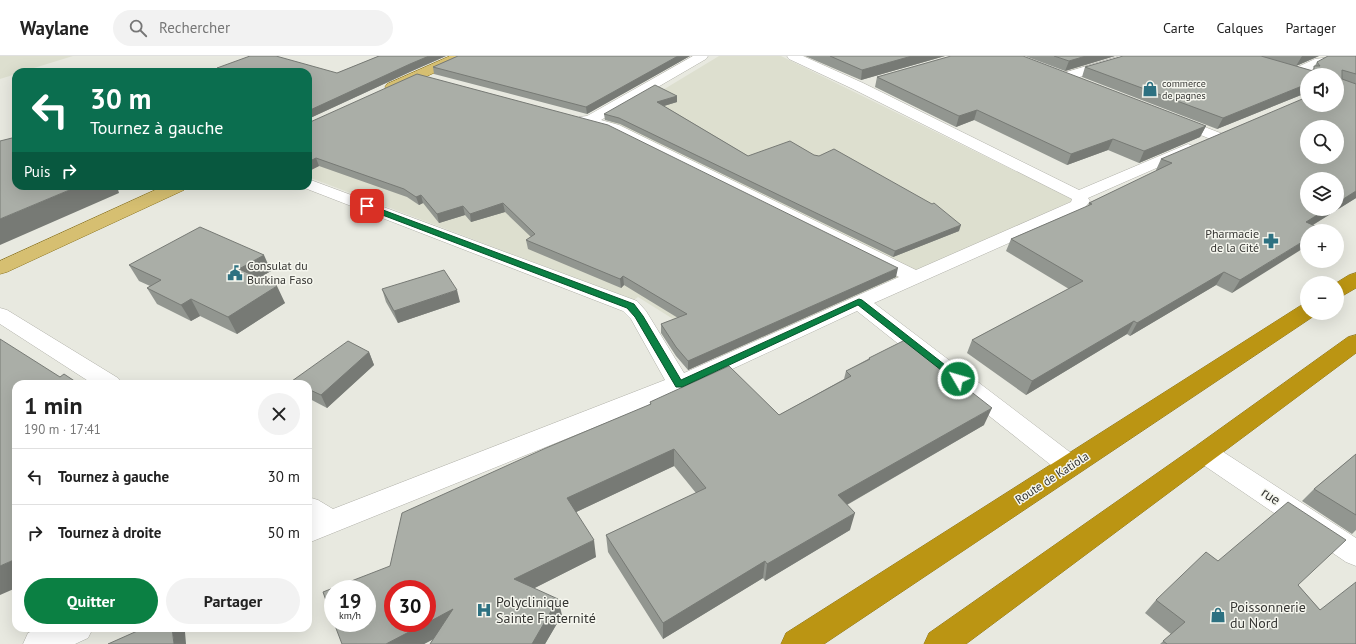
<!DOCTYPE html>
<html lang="fr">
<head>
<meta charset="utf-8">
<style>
  :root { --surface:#fff; --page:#f2f2f2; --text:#222; --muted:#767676; --line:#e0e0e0; --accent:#0b8043 }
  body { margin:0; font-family:"PT Sans",sans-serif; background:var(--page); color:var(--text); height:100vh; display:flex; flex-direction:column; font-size:15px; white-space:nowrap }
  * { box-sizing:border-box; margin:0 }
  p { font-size:13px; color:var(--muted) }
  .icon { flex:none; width:22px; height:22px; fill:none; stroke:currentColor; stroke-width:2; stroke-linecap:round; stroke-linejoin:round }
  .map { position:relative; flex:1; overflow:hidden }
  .details { position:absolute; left:12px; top:324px; width:300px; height:252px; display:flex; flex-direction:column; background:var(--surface); border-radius:12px; box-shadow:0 4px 16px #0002 }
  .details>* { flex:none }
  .top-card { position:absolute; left:12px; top:12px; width:300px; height:122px; border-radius:12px; box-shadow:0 4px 16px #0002; background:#0b6e4f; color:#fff; overflow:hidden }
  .tools { position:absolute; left:1300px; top:12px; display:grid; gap:8px }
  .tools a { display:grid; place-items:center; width:44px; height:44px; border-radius:50%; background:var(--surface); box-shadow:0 4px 16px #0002; font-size:20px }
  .speed { position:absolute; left:324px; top:524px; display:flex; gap:8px; font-size:20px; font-weight:700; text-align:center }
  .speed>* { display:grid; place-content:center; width:52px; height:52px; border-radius:50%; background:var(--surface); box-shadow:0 4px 16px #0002; line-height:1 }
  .speed small { font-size:10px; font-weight:400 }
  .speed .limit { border:6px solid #d22; background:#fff; color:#111 }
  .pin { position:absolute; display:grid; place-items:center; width:34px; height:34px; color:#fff; margin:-17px; border-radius:8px; box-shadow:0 2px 6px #0006 }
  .me { position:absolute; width:44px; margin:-22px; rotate:308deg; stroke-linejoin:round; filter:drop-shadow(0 0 3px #0008) }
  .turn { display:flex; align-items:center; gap:14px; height:84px; padding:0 12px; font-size:18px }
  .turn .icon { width:52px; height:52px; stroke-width:2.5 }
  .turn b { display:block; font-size:28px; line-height:34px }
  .then { display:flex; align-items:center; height:38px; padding:0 12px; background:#0003; gap:8px; font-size:15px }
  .round { display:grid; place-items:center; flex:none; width:42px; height:42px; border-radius:21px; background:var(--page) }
  .summary { display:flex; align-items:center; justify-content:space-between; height:68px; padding:0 12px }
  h1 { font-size:24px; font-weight:800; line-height:30px }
  .button { display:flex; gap:8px; margin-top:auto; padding:8px 12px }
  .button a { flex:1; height:46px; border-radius:24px; background:var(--accent); color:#fff; font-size:16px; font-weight:800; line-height:46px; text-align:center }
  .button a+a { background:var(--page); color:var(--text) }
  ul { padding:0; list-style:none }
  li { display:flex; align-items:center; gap:12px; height:56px; padding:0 12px; border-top:1px solid var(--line) }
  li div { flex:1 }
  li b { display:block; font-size:15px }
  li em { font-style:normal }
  header { display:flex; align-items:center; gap:24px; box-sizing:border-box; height:56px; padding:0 20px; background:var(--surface); border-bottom:1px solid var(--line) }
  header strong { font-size:19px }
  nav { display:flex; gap:22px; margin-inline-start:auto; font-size:14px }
  .search { width:280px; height:36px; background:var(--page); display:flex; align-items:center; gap:10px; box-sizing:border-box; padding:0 14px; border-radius:22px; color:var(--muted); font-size:15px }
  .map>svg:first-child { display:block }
  .built { fill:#dddfcf }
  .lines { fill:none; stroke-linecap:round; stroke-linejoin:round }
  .minor-casing { stroke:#b0b0a8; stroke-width:1 }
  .major-casing { stroke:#8c741e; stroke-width:1 }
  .highway-casing { stroke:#8c741e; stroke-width:1 }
  .minor { fill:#fff; fill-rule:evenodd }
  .major { fill:#d6bf71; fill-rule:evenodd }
  .highway { fill:#bb9513; fill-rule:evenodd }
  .wall { fill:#929690 }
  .shaded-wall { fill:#777a75 }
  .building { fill:#aaaea7; stroke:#777a75; fill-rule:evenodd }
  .route { fill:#0b8043; stroke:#07532c }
  .labels { text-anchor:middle; stroke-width:3; stroke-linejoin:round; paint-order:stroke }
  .far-poi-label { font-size:10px; fill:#363633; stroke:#f5f6ee; text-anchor:start }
  .poi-label { font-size:12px; fill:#363633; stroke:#f5f6ee; text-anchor:end }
  .street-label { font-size:12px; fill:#363633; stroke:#f5f6ee }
  .near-street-label { font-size:14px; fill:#363633; stroke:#f5f6ee }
  .near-poi-label { font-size:14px; fill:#363633; stroke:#f5f6ee; text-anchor:start }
</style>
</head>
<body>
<header>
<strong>Waylane</strong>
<div class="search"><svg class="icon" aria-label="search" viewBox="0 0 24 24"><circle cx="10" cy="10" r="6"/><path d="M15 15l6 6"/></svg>Rechercher</div>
<nav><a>Carte</a><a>Calques</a><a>Partager</a></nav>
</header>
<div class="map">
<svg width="1356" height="588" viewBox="0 0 1356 588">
  <rect width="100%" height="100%" fill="#e8e9e0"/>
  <path class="built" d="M0,0H73L21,16H16V18L0,23Z
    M719,0H781L1074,144L721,305L713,297L721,293L638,241L634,244L308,121V91L595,75Z"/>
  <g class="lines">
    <g class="minor-casing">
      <path id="minor" d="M693,0H708L706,3L601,64L619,69L916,214L1071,146L1072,143L853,33L789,3L787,0H803L863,27L1079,134L1183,90L1188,88L1193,90L1196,93L1193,96L1088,142L1090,145L1083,154L874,247L1079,403L1083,410L1079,417L1070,420L1061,417L857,255L687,334L308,487V441L318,444L333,453L665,324L631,263L623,255L302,131L301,130H308V123L637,245L646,255L684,317L899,221L609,75L579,67L577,64L579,61L587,60Z
        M1120,0H1139L1137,3L1070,24H1060L1059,21L1060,18Z
        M1340,0H1356V6L1322,9L1296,21L1291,20L1290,17L1291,14L1315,3Z
        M1176,60L1223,78L1225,81L1223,84L1218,85L1213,84L1171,67L1169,64L1171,61Z
        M0,252L7,254L118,322L122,328H93L0,268Z
        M1205,387L1214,390L1356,482V510L1346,506L1196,404L1192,397L1196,390Z
        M40,572H93L88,582L75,588H23L28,577Z"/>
    </g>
    <g class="major-casing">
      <path id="major" d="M450,0H466L464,3L397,34H387L385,31L387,28Z
        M164,130H186L184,134L7,216L0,218V205Z"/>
    </g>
    <g class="highway-casing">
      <path id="highway" d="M1356,217V232L1344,239L1337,241L1336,227L1349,219Z
        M1307,248V257H1316L1314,260L824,588H781L786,577L1300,250Z
        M1356,279V297L966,588H924L929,577L1196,390L1348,281Z"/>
    </g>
    <use href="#minor" class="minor"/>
    <use href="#major" class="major"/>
    <use href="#highway" class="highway"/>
  </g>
  <path class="wall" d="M379,0H446L412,15L308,63V16H219L217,12L337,17Z
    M458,0H690L587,58L434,18L433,11Z
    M805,0H945L861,24Z
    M1025,0H1115L1065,15Z
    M1123,0H1328H1319L1296,10L1312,15L1317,6L1356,0V142L1313,169L1322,173L1321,175H1307L1232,237L1216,229L1130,280L1127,278L1026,339L967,297L972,284L1069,233L1006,195L1011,183L1088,150L1089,147L1157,115L1156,114L1161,103L1337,49L1307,19V37H1306L1217,73L1082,21L1085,11Z
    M877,21L1206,70L1200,81L1139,107L1108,94L1067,109L974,64L956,71L875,31Z
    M677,40V46L664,50L748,100L814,99L959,175L893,201L620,68L605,64L604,58Z
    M308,67L896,221L688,314L676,300L661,277V268L678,262L624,229L621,232L528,193L526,184L531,181L505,156L471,166L465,159L439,167L423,147L419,149L407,141L319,110L309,115H308Z
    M129,209L271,215L259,222L285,247L237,278L200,260L191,265L157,248L147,232L150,230L139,225Z
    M382,233L460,246L398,267L386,246Z
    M369,296L374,309L327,352L308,342V328H294L292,325Z
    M869,302L984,369L847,449L850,474L765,525L763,522L663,583L608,496L606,479L696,437L674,410L576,456L596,501L534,532L562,559L545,588H430L434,583L424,588H342L390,510L650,348V346L779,359L844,323L846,315L868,303Z
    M1356,398V474L1352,478L1302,445L1314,433Z
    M1218,505L1298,529L1320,554L1356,588H1160L1171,578L1145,557L1156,544Z"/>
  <path class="shaded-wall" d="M429,0H446L412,15L308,63V55L410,8Z
    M678,0H690L587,58L586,51Z
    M912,0H945L861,24L862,14Z
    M1086,0H1115L1065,15L1069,5Z
    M1302,0H1319L1296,10Z
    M1307,28V36L1306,37L1217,73L1223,62Z
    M677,40V46L657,52V46Z
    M977,54L974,64L956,71L959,60Z
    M1206,70L1200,81L1139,107L1144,95Z
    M1113,83L1108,94L1067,109L1071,98Z
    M316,102L319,110L309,115L308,113V106Z
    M79,130H117L119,137L0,189V163Z
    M1356,135V142L1298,178L1306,166L1327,153H1337V147Z
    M421,139L423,147L419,149L416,141Z
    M503,147L505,156L471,166L470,158Z
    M463,150L465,159L439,167L437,158Z
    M961,169L959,175L893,201L895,195Z
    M1307,183V190L1232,237L1240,224Z
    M264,199L271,215L247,229L239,213Z
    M898,212L896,221L688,314V305Z
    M1224,216L1216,229L1130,280L1137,267Z
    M623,220L624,229L621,232L620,223Z
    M277,230L285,247L237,278L228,261Z
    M457,234L460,246L398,267L394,255Z
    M191,243L200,260L191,265L181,249Z
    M1134,265L1127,278L1026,339L1032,325Z
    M369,296L374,309L327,352L321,339Z
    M992,352L984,369L834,456L838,439Z
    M674,393V410L570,459L567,442Z
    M855,457L850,474L765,525L767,508Z
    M594,484L596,501L519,540L514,523Z
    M16,503V532L0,539V510Z
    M765,505L763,522L663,583V567Z
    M558,543L562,559L545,588H532Z
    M453,553L459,569L424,588H386Z
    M172,572H181L185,576L186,588H174Z"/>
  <path class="building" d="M250,0H276L337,17L379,0H429L410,8L308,55V16H230L217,12Z
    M458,0H678L586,51L433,11Z
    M830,0H912L862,14Z
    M951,0H1023L1206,70L1144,95L1113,83L1071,98L977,54L959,60L877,21Z
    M1054,0H1086L1069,5Z
    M1123,0H1261L1313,15L1314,14V10H1320L1317,6L1328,0H1356V18L1342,14V23L1356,28V135L1337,147V123H1307V153H1327L1306,166L1322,173L1319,175H1307V183L1240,224L1224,216L1137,267L1134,265L1032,325L972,284L1083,225L1011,183L1092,148L1089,147L1172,107L1161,103L1307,41V49H1337V19H1307V28L1223,62L1085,11ZM1307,71H1337V101H1307Z
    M417,18L608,69L898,212L688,305L676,291L661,268L687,258L623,220L620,223L526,184L535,178L503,147L470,158L463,150L437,158L421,139L416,141L404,133L316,102L308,106V67Z
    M655,29L677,40L657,46L748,100L790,85L814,99L819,100L834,93L932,148L934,147L961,169L895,195L619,62L604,58Z
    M16,81V130H79L0,163V85Z
    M200,171L264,199L239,213L277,230L228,261L191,243L181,249L147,232L161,224L129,209Z
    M444,214L457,234L394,255L382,233Z
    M0,283L60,321L64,318L79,328H16V503L0,510Z
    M905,284L992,352L838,439L855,457L767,508L765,505L663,567L606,479L706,432L674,393L567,442L594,484L514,523L558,543L532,588H430L453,553L427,567V533H393V567H426L386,588H342L334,567H367V533H333V564L323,536L390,510L402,457L546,392L651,348L650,346L729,310L779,359L851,320L846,315L870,303L869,302Z
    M348,285L369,296L321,339L308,333V328H299L292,325Z
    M1356,398V459L1314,433Z
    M1288,446L1346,484L1298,529L1320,554L1356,526V588H1167L1163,585L1185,566L1156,544L1206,496L1218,505Z
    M144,572H172L174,588H108Z"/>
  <path class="route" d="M367,148L634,248L643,260L681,324L859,243L862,244L963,323L962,325H955L858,249L682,331H676L635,261L627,252L364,152V149Z"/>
  <defs>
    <g id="shop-bare" transform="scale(1.2)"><path d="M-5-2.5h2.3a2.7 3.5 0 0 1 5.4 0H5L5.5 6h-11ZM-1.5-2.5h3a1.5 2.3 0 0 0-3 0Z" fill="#2d7181" stroke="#f5f6ee" stroke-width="2.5" paint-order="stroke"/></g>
    <g id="pharmacy-bare" transform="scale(1.2)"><path d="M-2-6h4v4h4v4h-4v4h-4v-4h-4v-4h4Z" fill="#2d7181" stroke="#f5f6ee" stroke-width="2.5" paint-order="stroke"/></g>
    <g id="civic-bare" transform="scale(1.2)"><path d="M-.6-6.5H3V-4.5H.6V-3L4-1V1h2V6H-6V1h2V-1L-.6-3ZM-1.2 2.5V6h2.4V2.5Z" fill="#2d7181" stroke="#f5f6ee" stroke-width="2.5" paint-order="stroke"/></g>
    <g id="hospital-bare" transform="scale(1.2)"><path d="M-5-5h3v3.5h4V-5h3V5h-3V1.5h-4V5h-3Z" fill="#2d7181" stroke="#f5f6ee" stroke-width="2.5" paint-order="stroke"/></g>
  </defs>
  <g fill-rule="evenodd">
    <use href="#shop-bare" x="1150" y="33"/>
    <use href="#pharmacy-bare" x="1271" y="185"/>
    <use href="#civic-bare" x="235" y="217"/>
    <use href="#hospital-bare" x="484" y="554"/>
    <use href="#shop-bare" x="1218" y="559"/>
  </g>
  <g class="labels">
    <g class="far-poi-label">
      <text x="1162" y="31">commerce<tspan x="1162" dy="12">de pagnes</tspan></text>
    </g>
    <g class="poi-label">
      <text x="1259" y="182">Pharmacie<tspan x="1259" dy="14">de la Cité</tspan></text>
      <text x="247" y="214" text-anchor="start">Consulat du<tspan x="247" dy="14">Burkina Faso</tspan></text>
    </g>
    <g class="street-label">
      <text transform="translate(1052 422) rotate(-33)" y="4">Route de Katiola</text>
    </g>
    <g class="near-street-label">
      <text transform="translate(1271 440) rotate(34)" y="5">rue</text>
    </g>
    <g class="near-poi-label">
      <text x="496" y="551">Polyclinique<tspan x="496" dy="16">Sainte Fraternité</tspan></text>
      <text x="1230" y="556">Poissonnerie<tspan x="1230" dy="16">du Nord</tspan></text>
    </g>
  </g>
</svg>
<div class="tools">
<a><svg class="icon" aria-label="sound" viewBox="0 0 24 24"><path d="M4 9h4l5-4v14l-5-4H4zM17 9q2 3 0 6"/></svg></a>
<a><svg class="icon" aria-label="search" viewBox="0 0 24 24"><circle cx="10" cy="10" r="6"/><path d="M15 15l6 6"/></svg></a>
<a><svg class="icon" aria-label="layers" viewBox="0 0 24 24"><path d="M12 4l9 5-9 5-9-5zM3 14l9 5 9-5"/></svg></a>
<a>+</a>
<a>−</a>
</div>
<div class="speed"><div>19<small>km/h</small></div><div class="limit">30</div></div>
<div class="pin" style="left:367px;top:150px;background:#d93025"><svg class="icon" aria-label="arrive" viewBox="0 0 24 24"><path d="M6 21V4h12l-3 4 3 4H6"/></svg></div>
<svg class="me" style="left:958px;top:323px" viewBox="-20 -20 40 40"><circle r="17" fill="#0b8043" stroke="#fff" stroke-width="3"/><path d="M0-11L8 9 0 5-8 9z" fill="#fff"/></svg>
<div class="top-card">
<div class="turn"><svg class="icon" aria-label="left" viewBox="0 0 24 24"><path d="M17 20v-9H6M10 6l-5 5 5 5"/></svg><div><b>30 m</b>Tournez à gauche</div></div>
<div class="then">Puis<svg class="icon" aria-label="right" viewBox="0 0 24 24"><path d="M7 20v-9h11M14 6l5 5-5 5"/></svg></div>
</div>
<section class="details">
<div class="summary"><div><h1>1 min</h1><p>190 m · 17:41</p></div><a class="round"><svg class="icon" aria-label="close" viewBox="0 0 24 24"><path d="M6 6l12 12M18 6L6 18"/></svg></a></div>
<ul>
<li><svg class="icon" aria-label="left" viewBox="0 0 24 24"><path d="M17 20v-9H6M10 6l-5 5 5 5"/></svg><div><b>Tournez à gauche</b></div><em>30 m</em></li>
<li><svg class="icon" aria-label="right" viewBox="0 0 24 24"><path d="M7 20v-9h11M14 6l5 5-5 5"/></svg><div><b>Tournez à droite</b></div><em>50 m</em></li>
</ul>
<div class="button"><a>Quitter</a><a>Partager</a></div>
</section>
</div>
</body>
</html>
